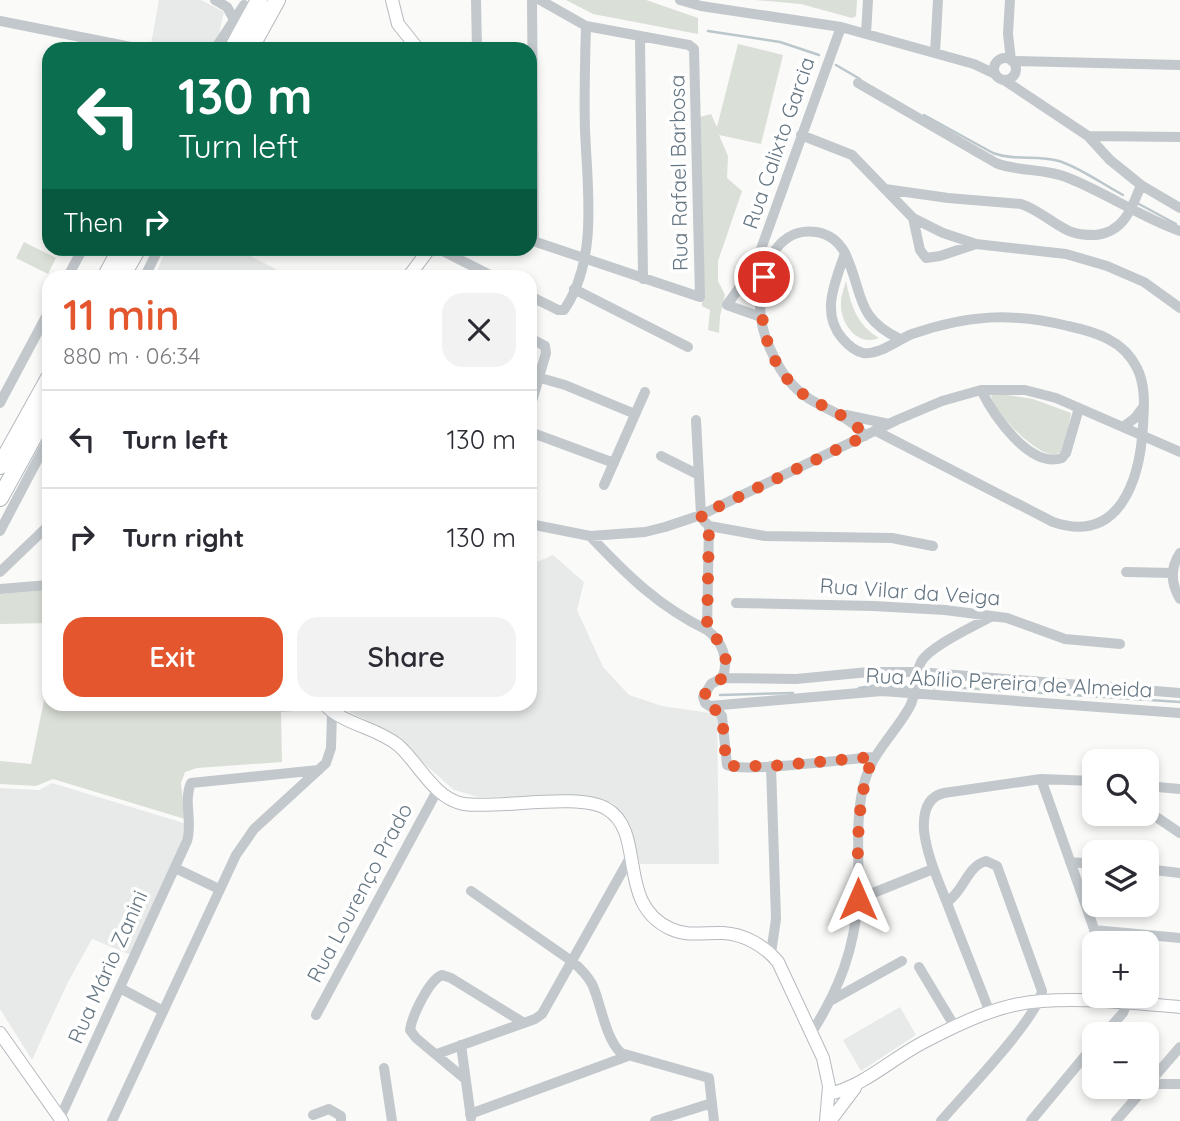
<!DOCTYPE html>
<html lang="en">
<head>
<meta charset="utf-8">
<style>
  :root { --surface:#fff; --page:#f2f2f3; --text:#2b2b33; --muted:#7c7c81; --line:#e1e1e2; --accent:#e4572e }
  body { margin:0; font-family:Quicksand,sans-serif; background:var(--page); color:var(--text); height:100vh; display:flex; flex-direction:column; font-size:26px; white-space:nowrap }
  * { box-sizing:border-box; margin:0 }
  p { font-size:23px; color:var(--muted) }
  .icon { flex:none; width:38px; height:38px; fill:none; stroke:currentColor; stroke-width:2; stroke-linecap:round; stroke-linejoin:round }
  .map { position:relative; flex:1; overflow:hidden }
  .details { position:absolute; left:42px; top:270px; width:495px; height:441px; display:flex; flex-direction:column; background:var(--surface); border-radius:21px; box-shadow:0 4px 10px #0003 }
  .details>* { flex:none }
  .guide { position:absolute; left:42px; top:42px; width:495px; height:214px; border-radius:21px; box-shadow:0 4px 10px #0003; background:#0b6e4f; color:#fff; overflow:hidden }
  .buttons { position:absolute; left:1082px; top:749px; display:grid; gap:14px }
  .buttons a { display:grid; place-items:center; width:77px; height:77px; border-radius:14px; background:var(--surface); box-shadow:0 4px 10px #0003; font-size:35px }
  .pin { position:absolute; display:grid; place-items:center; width:60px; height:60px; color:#fff; margin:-30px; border:4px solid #fff; border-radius:50%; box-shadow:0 2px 7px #0007 }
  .me { position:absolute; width:77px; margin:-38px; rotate:0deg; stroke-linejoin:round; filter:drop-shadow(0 0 5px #0008) }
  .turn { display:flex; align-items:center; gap:24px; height:147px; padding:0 21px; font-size:32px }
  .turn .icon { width:91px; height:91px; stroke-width:2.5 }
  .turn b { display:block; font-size:49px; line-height:60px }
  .then { display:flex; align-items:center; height:66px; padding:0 21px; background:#0003; gap:14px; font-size:26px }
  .round { display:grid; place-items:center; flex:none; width:74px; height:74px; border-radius:21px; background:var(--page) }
  .summary { display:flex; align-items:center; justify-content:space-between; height:119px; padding:0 21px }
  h1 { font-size:42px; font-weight:600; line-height:52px; color:var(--accent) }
  .action { display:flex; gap:14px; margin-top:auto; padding:14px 21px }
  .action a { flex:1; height:80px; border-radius:21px; background:var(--accent); color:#fff; font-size:28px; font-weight:600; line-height:80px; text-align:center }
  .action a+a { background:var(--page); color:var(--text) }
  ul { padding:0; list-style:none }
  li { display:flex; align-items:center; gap:21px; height:98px; padding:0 21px; border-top:2px solid var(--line) }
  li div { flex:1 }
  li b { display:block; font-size:26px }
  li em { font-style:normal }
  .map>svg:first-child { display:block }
  .built { fill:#e8e9e9 }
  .green { fill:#dadfd7 }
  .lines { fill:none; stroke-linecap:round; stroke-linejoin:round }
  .stream { stroke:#bbc7cb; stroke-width:2.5 }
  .major-casing { stroke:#b5babe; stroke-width:14 }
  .highway-casing { stroke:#b4b9bd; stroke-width:18 }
  .minor { stroke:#c3c8cc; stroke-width:10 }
  .major { stroke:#fff; stroke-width:12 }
  .highway { stroke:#fff; stroke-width:16 }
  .route { stroke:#e4572e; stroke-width:12; stroke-dasharray:0 21.6 }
  .labels { text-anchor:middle; stroke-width:7; stroke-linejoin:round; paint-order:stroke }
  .street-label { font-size:21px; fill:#657683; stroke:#fff }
</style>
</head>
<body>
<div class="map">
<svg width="1180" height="1121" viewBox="0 0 1180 1121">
  <rect width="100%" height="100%" fill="#fafaf8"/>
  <path class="built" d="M159,0H201L224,12L218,39L211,49H176L151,44Z
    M166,249H237L289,276H155Z
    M553,555L584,582L577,610L603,667L629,695L662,706L717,714L719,864H640L631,826L612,803L588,796L478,797L454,790L421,761L401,738L350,712L340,704H530V565Z
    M52,783L187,824L188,831L131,955L92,939L67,984L32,1060L0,1009V788L39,790Z
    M900,1007L916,1035L861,1071L843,1040Z"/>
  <path class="green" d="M566,0H646L698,18V34L593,14Z
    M755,0H857L856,16L852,18L801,4Z
    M738,44L783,55L761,144L719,135L728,156L727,178L742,191L718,261V281L725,295L720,316L719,333L708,330L710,310L702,306L700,117L711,114L717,127Z
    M24,242L56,258L48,274L16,258Z
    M846,281C851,306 857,325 879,338C857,347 840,323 841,303C841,296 844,288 846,281Z
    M995,393L1033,399L1071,413L1065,448C1062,451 1060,453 1056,454C1038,458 994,412 991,396Z
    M49,590V623L0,624V594Z
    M49,676V704H314L318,709L281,712L282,762L197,768L185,772L181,783L185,819L53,779L36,786L0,784V761L31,764Z"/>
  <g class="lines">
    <path class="stream" d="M708,31L780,42L819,55
      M836,65L860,79
      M924,115L993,153C1014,161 1037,155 1059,161C1079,167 1104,185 1123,195
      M1139,204L1176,224
      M859,688L877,685L909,687
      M925,688H964L1180,702
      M720,695L793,693"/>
    <g class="major-casing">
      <path id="major" d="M392,0L398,24L418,49
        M409,276L430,248
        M324,704C344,725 376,727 398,745C419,763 434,799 464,804C500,809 579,792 607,809C647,833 615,904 671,929C688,937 706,932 723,933C744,934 765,946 778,962L823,1058L829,1086L826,1121
        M0,1033L62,1121
        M829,1094C864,1086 890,1060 922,1043C958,1024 1001,1003 1042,1001C1088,998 1134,1003 1180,1007
        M830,1121L855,1088"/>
    </g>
    <g class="highway-casing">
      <path id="highway" d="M232,49L259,0
        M250,49L277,0
        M106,276L121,248
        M122,276L138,248
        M0,466L49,378
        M0,498L49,409"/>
    </g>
    <path class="minor" d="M215,0L227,7L236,23
      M476,0L477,49
      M532,0L534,241
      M680,0L701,6L841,27L974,64L995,74
      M1010,0L1008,34L1011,60
      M0,21L141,49
      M866,34L868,0
      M640,37L643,279
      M215,49L244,5
      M935,53L938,0
      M994 69a11 11 0 1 1 22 0a11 11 0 1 1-22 0Z
      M1012,61L1180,65
      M1004,80L1088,136L1110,160L1141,185L1180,208
      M858,83L996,163C1018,172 1043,168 1066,177C1105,192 1140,217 1180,231
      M801,135L852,155L913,218L943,233L976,244L1066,254L1107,266L1144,282L1180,308
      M1088,136L1180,137
      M885,189L948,198L1021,204C1039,210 1052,223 1069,231C1078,235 1087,235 1096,235C1124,232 1132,208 1141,185
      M913,218L920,250L926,258L940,256L976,244
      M530,240L700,297L694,49L689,45L586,26L540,0
      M437,248L492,276
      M845,253C864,293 854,317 900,339
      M68,276L83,248
      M145,276L159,248
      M574,289L688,347
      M530,296L558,310H564C599,259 587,187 585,129C584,95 585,60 586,26
      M761,317L727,305L754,267L761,249L841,27
      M530,338L545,346L546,353L530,408
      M530,375L565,385L635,414
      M981,390C993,414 1029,469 1062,458L1066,453L1079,408
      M0,403L49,311
      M846,415L889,424
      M696,420L701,515L703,520L709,526L765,536L892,538L933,546
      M1123,427L1135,418L1144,406
      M530,432L614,463
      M865,436C850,416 828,411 808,398C793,388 782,374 774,357C768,345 762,330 761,317C756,282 772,225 816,232C829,234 839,242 845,253C836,281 820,312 842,338C847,344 855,351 863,353C880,355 897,340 912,334C967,315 1011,312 1068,326C1082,329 1095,332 1108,339C1120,345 1131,356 1137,368C1146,386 1144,407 1143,426C1140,479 1120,545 1053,522L876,431
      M661,456L697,474
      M604,485L645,392
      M530,524L590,536L645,532L665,527L701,515L897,420L942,401L981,390H1025L1056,398L1180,452
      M709,526L707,630C722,641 730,660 722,678L711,684L703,697L705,703L719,712L722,716L727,765C742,773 849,759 873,757
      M0,531L49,438
      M590,536C627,575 658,606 707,630
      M1180,553C1170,568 1171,584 1180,599
      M0,572L49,525
      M1126,572L1173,573
      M0,589L49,585
      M736,603L873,606L945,610L1007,618L1065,639L1120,644
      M722,678L796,679L869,672H918L1180,693
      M710,706L882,691L1180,713
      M771,766L776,919L771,953
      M1041,779L1099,943
      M1146,786L1180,789
      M1146,810L1180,833
      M1070,862L1094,864
      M175,868L219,889
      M1146,869L1180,873
      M471,891L573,962C581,969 587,975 592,984C601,1003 605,1038 621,1053L709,1078L714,1121
      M858,899L933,869
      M1094,930L1180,938
      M919,967L955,1027
      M120,988L163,1011
      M832,1000L902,961
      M990,1013C976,976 961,940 947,903C938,880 927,856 924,831C923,815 926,797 944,793L1041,779L1094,781
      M316,1015L438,789
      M812,1032C839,989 855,949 858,897C860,858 854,818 865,780C873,752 895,733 909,708C918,693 914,677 921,662C930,646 975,626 992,616
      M1104,1034L1123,1013L1127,1003
      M461,1045L471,1118
      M437,1054L535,1019L542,1014L631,856
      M384,1068L392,1121
      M465,1079L416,1038L410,1030C412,1016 429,980 442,975L451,978L524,1023
      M1150,1084H1180
      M470,1114L628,1056
      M313,1115L329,1109L341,1116V1121
      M60,1118L187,841C193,823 183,801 191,783L319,770
      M112,1121L236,855L254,829L326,763L331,748L332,712
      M655,1121L712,1103
      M941,1121C963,1095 1037,1019 1042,991L997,866L986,861C967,866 964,891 947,902
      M1031,1121L1094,1045
      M1116,1121L1180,1047"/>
    <use href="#major" class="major"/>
    <use href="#highway" class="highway"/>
  </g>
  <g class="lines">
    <path class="route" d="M764,277C755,321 770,376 812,400C832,411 851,417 865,436L701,515L703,520L709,526L707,629C719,638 731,659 724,675C718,686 705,684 704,700L722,716L726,761L729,766H771L873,757C855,803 858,850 858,899"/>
  </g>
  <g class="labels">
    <g class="street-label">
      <text transform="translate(779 143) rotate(-71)" y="7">Rua Calixto Garcia</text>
      <text transform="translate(679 173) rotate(-91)" y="7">Rua Rafael Barbosa</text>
      <text transform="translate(910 592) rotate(4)" y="7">Rua Vilar da Veiga</text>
      <text transform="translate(1009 683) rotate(3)" y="7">Rua Abílio Pereira de Almeida</text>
      <text transform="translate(360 893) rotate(-62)" y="7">Rua Lourenço Prado</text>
      <text transform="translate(108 967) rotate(-66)" y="7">Rua Mário Zanini</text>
    </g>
  </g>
</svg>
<div class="buttons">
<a><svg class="icon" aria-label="search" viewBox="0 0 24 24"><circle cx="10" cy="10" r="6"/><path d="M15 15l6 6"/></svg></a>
<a><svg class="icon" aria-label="layers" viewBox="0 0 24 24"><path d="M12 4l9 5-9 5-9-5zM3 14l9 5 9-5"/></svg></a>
<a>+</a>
<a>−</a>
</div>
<div class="pin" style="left:764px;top:277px;background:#d93025"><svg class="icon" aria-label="arrive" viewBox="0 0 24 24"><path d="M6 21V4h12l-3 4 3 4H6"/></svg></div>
<svg class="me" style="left:858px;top:899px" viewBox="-20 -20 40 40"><path d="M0-17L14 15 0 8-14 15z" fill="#e4572e" stroke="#fff" stroke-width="4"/></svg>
<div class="guide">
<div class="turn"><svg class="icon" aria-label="left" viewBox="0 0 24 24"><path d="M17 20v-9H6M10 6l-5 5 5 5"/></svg><div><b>130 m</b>Turn left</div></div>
<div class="then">Then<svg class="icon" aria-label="right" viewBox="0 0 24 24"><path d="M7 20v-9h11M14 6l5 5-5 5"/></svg></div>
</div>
<section class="details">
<div class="summary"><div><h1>11 min</h1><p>880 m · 06:34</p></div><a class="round"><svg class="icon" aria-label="close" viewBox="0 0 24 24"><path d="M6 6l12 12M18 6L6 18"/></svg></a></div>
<ul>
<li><svg class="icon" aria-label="left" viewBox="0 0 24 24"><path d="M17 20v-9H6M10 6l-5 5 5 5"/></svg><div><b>Turn left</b></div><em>130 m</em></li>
<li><svg class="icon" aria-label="right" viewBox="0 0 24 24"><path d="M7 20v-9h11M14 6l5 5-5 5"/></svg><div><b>Turn right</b></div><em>130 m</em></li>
</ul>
<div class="action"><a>Exit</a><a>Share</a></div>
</section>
</div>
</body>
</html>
